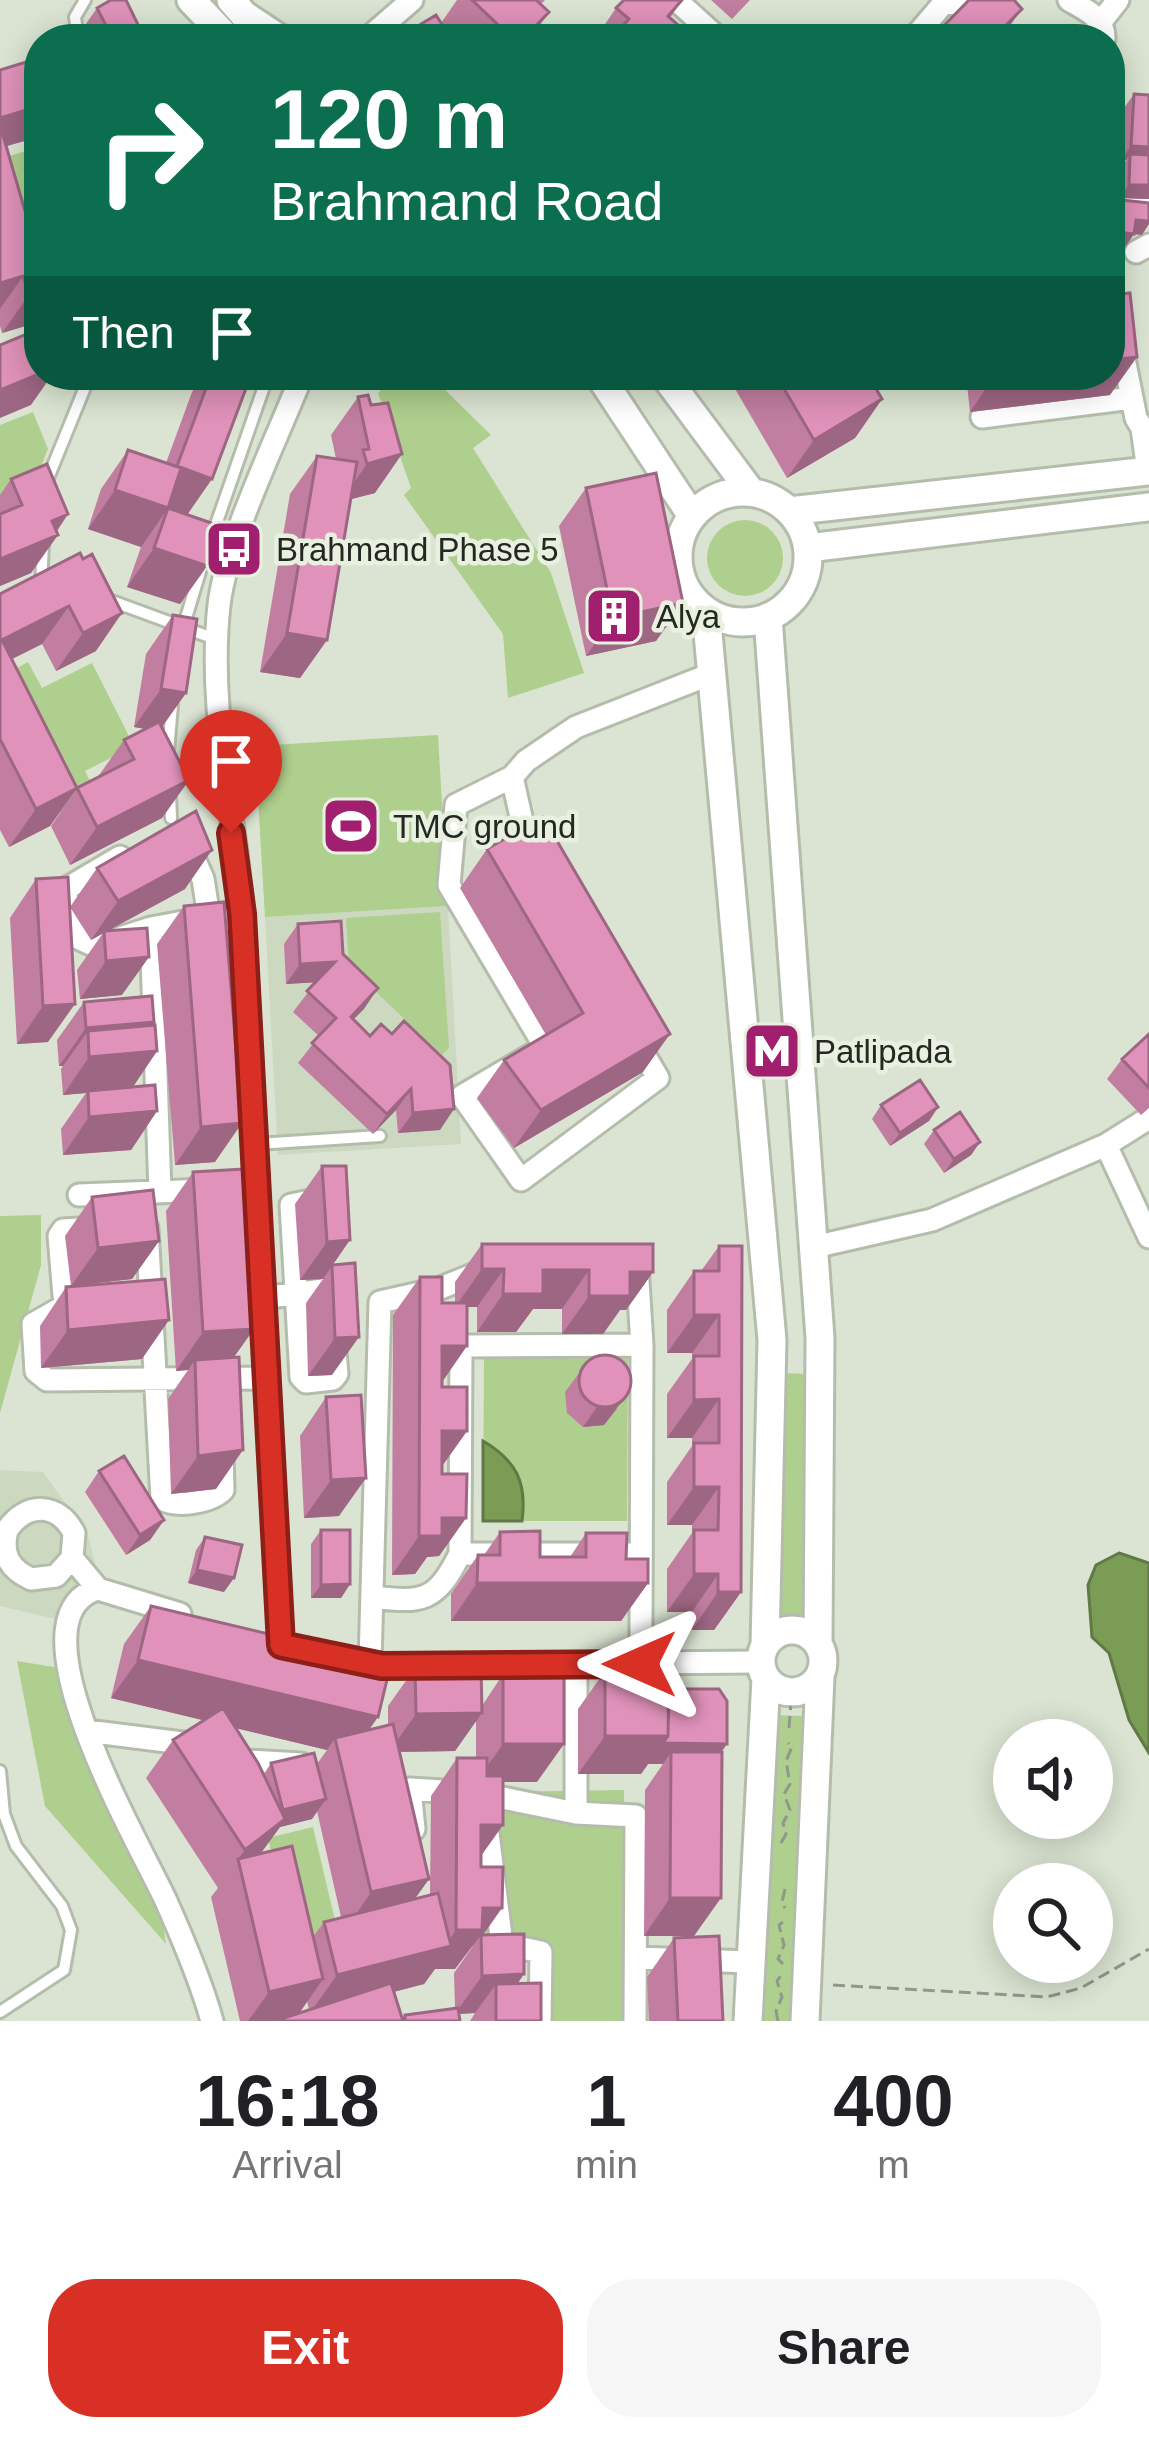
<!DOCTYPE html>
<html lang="en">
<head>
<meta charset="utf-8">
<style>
  :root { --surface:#fff; --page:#f6f6f6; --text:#202124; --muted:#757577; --accent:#d93025 }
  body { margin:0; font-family:Arial,sans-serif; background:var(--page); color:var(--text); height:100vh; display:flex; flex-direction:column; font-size:45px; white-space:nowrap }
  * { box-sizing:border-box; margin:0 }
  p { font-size:39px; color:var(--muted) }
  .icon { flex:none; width:66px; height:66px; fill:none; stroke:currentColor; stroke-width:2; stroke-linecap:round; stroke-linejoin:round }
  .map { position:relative; height:2021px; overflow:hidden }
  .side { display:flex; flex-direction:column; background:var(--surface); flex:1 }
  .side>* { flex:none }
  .top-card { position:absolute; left:24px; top:24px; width:1101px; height:366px; border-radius:48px; box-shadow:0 6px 30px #0003; background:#0b6e4f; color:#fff; overflow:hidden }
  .buttons { position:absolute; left:993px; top:1719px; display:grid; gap:24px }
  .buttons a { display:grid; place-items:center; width:120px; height:120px; border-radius:50%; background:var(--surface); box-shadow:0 6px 30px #0003; font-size:60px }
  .pin { position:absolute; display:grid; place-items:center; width:102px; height:102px; color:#fff; margin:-123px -51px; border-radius:50% 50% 50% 0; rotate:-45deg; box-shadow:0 0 12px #0007 }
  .pin .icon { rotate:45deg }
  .me { position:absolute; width:132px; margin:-66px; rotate:270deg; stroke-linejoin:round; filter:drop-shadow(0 0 9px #0008) }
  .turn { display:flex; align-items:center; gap:42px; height:252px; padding:0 48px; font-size:54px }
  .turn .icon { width:156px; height:156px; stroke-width:2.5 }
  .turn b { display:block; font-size:84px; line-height:102px }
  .then { display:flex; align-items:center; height:114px; padding:0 48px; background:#0003; gap:24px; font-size:45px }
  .eta { display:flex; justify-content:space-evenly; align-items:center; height:204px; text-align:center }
  .eta b { font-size:72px; font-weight:600; line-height:84px }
  .primary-button { display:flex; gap:24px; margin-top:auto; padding:24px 48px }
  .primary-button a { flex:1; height:138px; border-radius:48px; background:var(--accent); color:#fff; font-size:48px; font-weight:600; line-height:138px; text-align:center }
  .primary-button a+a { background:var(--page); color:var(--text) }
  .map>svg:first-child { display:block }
  .built { fill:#ccd9c0 }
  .green { fill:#aecf8d }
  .water { fill:#7a9c55; stroke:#607946; stroke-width:3 }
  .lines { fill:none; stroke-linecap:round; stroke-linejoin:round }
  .service-casing { stroke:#b4bdac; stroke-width:16 }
  .minor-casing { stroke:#b4bdac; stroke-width:27 }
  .tertiary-casing { stroke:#b4bdac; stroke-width:33 }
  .path { stroke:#91978a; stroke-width:3; stroke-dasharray:12 6; stroke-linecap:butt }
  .service { stroke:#fff; stroke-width:10 }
  .minor { stroke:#fff; stroke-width:21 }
  .tertiary { stroke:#fff; stroke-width:27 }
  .wall { fill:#c17ea0; fill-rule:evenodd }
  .shaded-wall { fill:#9d6682 }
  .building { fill:#e092ba; stroke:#9d6682; stroke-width:3 }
  .route-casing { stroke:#8d1f18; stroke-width:30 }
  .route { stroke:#d93025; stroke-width:21 }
  .labels { text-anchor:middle; stroke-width:9; stroke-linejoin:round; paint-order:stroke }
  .poi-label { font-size:33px; fill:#252822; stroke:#e8f1df; text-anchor:start }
</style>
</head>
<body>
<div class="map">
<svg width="1149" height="2021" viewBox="0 0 1149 2021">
  <rect width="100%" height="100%" fill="#dbe4d2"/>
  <path class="built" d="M448,906L461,1144L278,1155L265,917Z
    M0,1470L43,1472L88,1535L98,1576L73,1592L55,1619L0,1606Z"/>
  <path class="green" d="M35,148L39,161V257L0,159Z
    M396,375H430L491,435L473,448L551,573L584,673L508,698L503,634L404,495L411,488L378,393Z
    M33,412L48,449L32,489L0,503V425Z
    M707 558a38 38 0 1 1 76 0a38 38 0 1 1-76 0Z
    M28,662L42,688L92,663L134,746L85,771L96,794L55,815L0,677Z
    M438,735L448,906L265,917L255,746Z
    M440,912L449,1048L442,1055L349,966L346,918Z
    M41,1215V1265L0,1413V1216Z
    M484,1358H628L627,1521H483Z
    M781,1373L810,1374L806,1629H777Z
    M17,1661L60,1668L160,1906L166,1944L45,1806Z
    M773,1715L802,1716L793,2021H764Z
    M624,1790L627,2021H533L532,1944L486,1945L484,1792Z
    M313,1827L338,1933L293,1944L268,1838Z"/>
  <path class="water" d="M483,1441C517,1461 527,1483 522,1521H483Z
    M1119,1553L1149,1563V1753L1129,1720L1109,1653L1092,1637L1088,1585L1096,1565Z"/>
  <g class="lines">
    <g class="service-casing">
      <path id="service" d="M78,39L75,17L85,0
        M46,483L90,375
        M212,536L268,375
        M41,585L43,544
        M109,600L215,639
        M183,628L202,565
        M168,752L172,705
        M170,795L171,818
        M257,1144L380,1136
        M0,1771L4,1814L16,1846L62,1906L71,1930L64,1970L0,2012"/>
    </g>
    <g class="minor-casing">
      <path id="minor" d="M676,0L719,39
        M1069,0C1085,10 1105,17 1104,39
        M1100,23L1118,0
        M367,39L412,0
        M913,39L943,4L956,2L986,21
        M1110,203L1149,206
        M1136,252L1149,245
        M1110,288L1136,418L1142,428L1148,471
        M982,417L1132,398
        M512,777L529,852
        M189,847L203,879L209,917
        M120,857L64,890L80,939L95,946L151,928L194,920
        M151,928L160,1192
        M636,1041L658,1078L521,1180L462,1096L545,1047L449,885L456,805L512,777L526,761L576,727L711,674
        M1106,1145L1149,1237
        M79,1195L207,1190
        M323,1203L320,1199L291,1205L301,1377L306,1382L333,1379L337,1374L334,1341
        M147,1228L162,1499C177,1508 211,1502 223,1490L222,1451
        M814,1247L932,1220L1106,1145L1149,1118
        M637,1265L642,1345
        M262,1298L331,1289V1281
        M78,1302H71L64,1296L59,1236L63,1230L98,1228
        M70,1303L33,1324L36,1371L47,1380L264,1378
        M72,1558L56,1576L31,1579C9,1569 1,1554 7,1530C26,1502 58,1502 74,1533L72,1558L98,1589
        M372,1597C423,1603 436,1602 460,1554
        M180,1614L98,1589C4,1615 143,1850 166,1901C183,1939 201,1981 212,2021
        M281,1645C266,1403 258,1162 243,920C236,813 207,715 219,605C227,539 277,439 302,375
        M367,1662L382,1665L760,1662
        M370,1663L380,1302L438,1289L480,1272
        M641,1664V1630L642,1345L461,1346L460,1554H641
        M576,1665V1813
        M87,1731L198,1745
        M230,1760L301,1764
        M414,1829L410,1789L458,1792
        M637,1958L750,1962
        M540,2021L541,1952L502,1944L483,1794L576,1813L636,1816L635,2021"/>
    </g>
    <g class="tertiary-casing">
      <path id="tertiary" d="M191,0L228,39
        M231,0L244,15L280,39
        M599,375L692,516
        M664,375L751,492
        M678 557a65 65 0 1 1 130 0a65 65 0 1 1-130 0Z
        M789,511L1149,471
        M808,548L1149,507
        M706,611L772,1340L765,1645
        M768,617L820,1338L818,1644
        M761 1661a31 31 0 1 1 62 0a31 31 0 1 1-62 0Z
        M748,2021L766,1679
        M805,2021L820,1677"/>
    </g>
    <path class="path" d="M789,1728L791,1702
      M781,1843L786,1834L783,1823L790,1810L784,1794L790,1784L786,1761L792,1747L788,1743
      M785,1889L782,1902L785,1908
      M783,1922L779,1925L784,1945L778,1959L784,1965
      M833,1985L1047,1997L1081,1988L1149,1949
      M778,2021L776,2011L782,1997L777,1981L782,1974"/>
    <use href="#service" class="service"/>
    <use href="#minor" class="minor"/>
    <use href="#tertiary" class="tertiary"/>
  </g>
  <path class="wall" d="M457,0H545L541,4L530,39H406L413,29L441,23Z
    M682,0L670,18L694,39H595L616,8Z
    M711,0H750L732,19Z
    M97,8L145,39H88L83,28Z
    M39,58V132L35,138L6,146L39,322L2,333L0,326V70Z
    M1134,94L1149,127V199L1119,198L1120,168L1126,160H1121L1124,108Z
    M1122,200L1142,235L1134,234L1125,247L1110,246L1112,214Z
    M170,375H204L195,387Z
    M204,375H251L187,515L207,566L180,604L127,587L141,547L166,511L141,547L88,529L101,489L128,450L166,463L192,392Z
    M469,375H492L480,387Z
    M727,375H823L829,386L882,399L855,438L787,478Z
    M966,375H1110V395L970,412Z
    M368,395L375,493L351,499L327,640L300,678L260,672L290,494L317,456L336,459L331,435L358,397Z
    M11,479L68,514L31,573L0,586V495Z
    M586,488L683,603L656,641L586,656L559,526Z
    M80,553L96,651L56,671L42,644L12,659L77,788L50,826L9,847L0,830V594Z
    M173,615L186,693L162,727L189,780L162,818L70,865L51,826L77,788L97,778L124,740L145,729L134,727L146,654Z
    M487,849L643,1072L514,1148L477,1098L504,1060L546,1035L460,888Z
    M97,868L185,889L107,931L122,995L80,999L77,970L103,933L91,940L70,907Z
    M36,879L48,1042L17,1044L10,918Z
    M184,906L215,1162L175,1165L157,944Z
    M298,924L343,954L378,988L353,1019L440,1130L398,1133L396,1110L373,1134L298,1063L319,1036L293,1012L316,982L286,984L284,944Z
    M84,1002L151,1025L157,1051L132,1087L157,1111L131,1150L63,1155L61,1129L86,1093L63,1095L61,1069L63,1066H59L57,1040Z
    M1149,1034V1108L1141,1115L1107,1079L1122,1059Z
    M881,1105L938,1107L929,1121L890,1146L872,1119Z
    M934,1130L980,1142L971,1155L944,1173L924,1144Z
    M322,1166L333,1265L355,1263L332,1375L308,1376L306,1303L323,1279L300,1280L295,1204Z
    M193,1172L234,1357L216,1489L171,1494L168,1399L188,1370L176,1371L166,1211Z
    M92,1197L159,1241L132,1279L71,1286L65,1236Z
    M482,1244L653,1272L626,1310H620L603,1334H562V1309H533L516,1332H477V1307H467L442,1382V1387L467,1431L442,1466V1474L466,1518L439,1556L427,1557L415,1574L392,1575L393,1315L420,1277L442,1303H455V1282Z
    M719,1246L741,1592L714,1630H692V1612H667V1569L692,1533V1525H667V1482L692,1446V1438H667V1394L692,1359V1353H667V1310L694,1271H701Z
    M66,1287L142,1359L41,1368L40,1326Z
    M580,1372L617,1409L604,1425L583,1427L567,1413L565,1392Z
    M326,1397L339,1516L304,1518L300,1436Z
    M99,1471L164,1520L150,1540L126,1555L85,1492Z
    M321,1530L350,1584L341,1598H311V1544Z
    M500,1532L540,1557H570L586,1533L626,1559L648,1583L621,1621H451V1594L478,1555H484Z
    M205,1537L224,1592L188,1583L196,1550Z
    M151,1606L369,1730L388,1725V1706L415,1668L482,1706L503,1674L537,1782H503L481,1856L484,1935L541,2021H470L475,2013L459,2014L460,2021H240L211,1897L218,1888L146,1778L173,1740L203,1720L111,1698L124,1644ZM476,1720V1758H457L431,1796L430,1895L415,1898L429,1879L400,1752L455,1751ZM236,1728L327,1750L317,1764L271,1763L264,1774ZM317,1811L341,1917L324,1922L313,1937L261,1853L280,1827L312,1819ZM471,1946H473L454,1973L455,2008L405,2015L403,2019L394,1992L424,1984L435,1969H455ZM307,2001L309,2010L298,2014Z
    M605,1671L669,1689L727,1744L721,1752V1898L644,1936L645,1790L663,1764H648L641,1774H578V1709Z
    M674,1938L723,2021H649L647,1977Z"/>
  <path class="shaded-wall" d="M1022,9L1000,39H992Z
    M549,12L530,39H523Z
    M39,106V132L35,138L0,148V118Z
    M1131,146L1149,147V162L1130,154L1126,160H1121Z
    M1129,185H1149V199L1119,198Z
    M1136,220L1149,221V224L1142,235L1134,234L1125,247L1110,246L1118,232Z
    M23,276L0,309V283Z
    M39,292V322L2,333L29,295Z
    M1137,357L1110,395L970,412L995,375H1110V360Z
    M39,374L52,375L31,405L0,418V390Z
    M882,399L855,438L787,478L814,440Z
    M402,454L375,493L340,502L367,464Z
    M177,466L212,479L185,518L166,511L141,547L88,529L115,490Z
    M68,514L51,538L58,535L31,573L0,586V559L52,521Z
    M154,548L207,566L180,604L127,587Z
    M683,603L656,641L586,656L613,618Z
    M69,606L42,644L0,665L2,640Z
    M122,613L96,651L56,671L83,633Z
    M287,633L327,640L300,678L260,672Z
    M161,689L186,693L159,731L134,727Z
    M189,780L162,818L70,865L97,827Z
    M77,788L50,826L9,847L36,809Z
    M212,850L185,889L91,940L118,901Z
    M149,957L122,995L80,999L106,961Z
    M335,962L321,982L286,984L300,964Z
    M378,988L364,1009L336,1037L351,1017Z
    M75,1004L48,1042L17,1044L43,1006Z
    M154,1022L132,1054L157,1051L131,1090L88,1091L86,1093L63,1095L89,1057L88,1031L63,1066H59L86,1028Z
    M670,1034L643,1072L514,1148L541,1110Z
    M411,1089L396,1110L373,1134L387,1114Z
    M938,1107L929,1121L890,1146L900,1133Z
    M454,1109L440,1130L398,1133L413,1113Z
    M157,1111L131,1150L63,1155L89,1117Z
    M242,1123L215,1162L175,1165L201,1127Z
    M980,1142L971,1155L944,1173L954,1159Z
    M350,1240L323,1279L300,1280L327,1242Z
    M159,1241L132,1279L71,1286L98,1248Z
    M482,1269H504L477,1307H455Z
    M543,1270H589L562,1309H533L516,1332H477L503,1294Z
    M630,1272H653L626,1310H620L603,1334H562L589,1296Z
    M694,1315H719L692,1353H667Z
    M169,1320L142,1359L41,1368L68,1330Z
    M254,1329L227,1367L195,1360L188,1370L176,1371L203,1332Z
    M359,1337L332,1375L308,1376L335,1338Z
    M442,1346H467L440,1385Z
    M631,1389L604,1425L583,1427L597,1407Z
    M719,1399L692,1438H667L694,1400Z
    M442,1431H467L440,1469Z
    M243,1450L216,1489L171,1494L198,1456Z
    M366,1478L339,1516L304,1518L331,1480Z
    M694,1487H719L692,1525H667Z
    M442,1518H466L439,1556L427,1557L415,1574L392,1575L419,1536Z
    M164,1520L150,1540L126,1555L140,1535Z
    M197,1570L234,1578L224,1592L188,1583Z
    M694,1574H718L692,1612H667Z
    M477,1583H648L621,1621H451Z
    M350,1584L341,1598H311L321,1585Z
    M718,1592H741L714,1630H692Z
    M138,1660L378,1717L351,1756L335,1738L327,1750L111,1698Z
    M482,1713L455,1751L389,1752L416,1714Z
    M605,1736H668L727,1744L712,1764L671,1752L663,1764H648L641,1774H578Z
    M503,1744H564L537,1782H476Z
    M326,1799L312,1819L280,1827L258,1857L238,1859L245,1850L268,1830L283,1810Z
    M481,1825H503L476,1863Z
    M429,1879L402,1917L345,1931L371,1892Z
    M670,1898H721L694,1936H644Z
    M483,1908H502L481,1938V1935L455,1969H435L424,1984L310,2013L337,1975L444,1948L456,1930Z
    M524,1974L498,2013L496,1984L475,2013L455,2014L482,1976Z
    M323,1979L296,2018L281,2021H248L269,1992Z"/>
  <path class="building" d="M111,0H126L145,39H113L97,8Z
    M472,0H536L549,12L523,39H513Z
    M624,0H682L668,16L694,39H629L619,30L629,19L616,8Z
    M969,0H1014L1022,9L992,39H931Z
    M436,15L451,39H419L413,29Z
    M39,58V106L0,118V70Z
    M1134,94L1149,95V147L1131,146Z
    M0,125L34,242L39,241V292L29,295L23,276L0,283Z
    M1130,154L1149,155V185H1129Z
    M1122,200L1149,203V221L1136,220L1134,234L1118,232Z
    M1130,293L1137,357L1110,360V295Z
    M39,329V374L0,390V345Z
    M211,375H251L212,479L177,466Z
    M776,375H823L829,386L848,375H868L882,399L814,440Z
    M368,395L371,405L388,403L402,454L367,464L363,450L369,449L358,397Z
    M128,450L181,468L168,508L115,490Z
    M317,456L357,462L327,640L287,633Z
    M47,464L68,514L52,521L58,535L0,559V514L22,505L11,479Z
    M656,473L683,603L613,618L586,488Z
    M168,508L220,526L207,566L154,548Z
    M80,553L83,559L92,554L122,613L83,633L69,606L2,640L77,788L36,809L0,739V594Z
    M173,615L197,619L186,693L161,689Z
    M159,722L189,780L97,827L77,788L134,759L124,740Z
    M196,811L212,850L118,901L97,868Z
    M543,817L670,1034L541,1110L504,1060L583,1013L487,849Z
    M68,877L75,1004L43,1006L36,879Z
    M224,902L242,1123L201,1127L184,906Z
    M341,921L343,954L378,988L351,1017L370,1036L381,1024L392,1034L404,1021L450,1065L454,1109L413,1113L411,1089L387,1114L312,1043L336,1018L307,991L335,962L300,964L298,924Z
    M147,928L149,957L106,961L104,931Z
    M152,996L154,1022L86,1028L84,1002Z
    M155,1025L157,1051L89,1057L88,1031Z
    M1149,1034V1088L1122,1059Z
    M920,1080L938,1107L900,1133L881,1105Z
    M155,1085L157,1111L89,1117L88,1091Z
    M960,1112L980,1142L954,1159L934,1130Z
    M322,1166H346L350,1240L327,1242Z
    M243,1169L254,1329L203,1332L193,1172Z
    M153,1190L159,1241L98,1248L92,1197Z
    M482,1244H653V1272H630V1296H589V1270H543V1294H503L504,1269H482Z
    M719,1246H742L741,1592H718V1574H694V1530H718L719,1487H694V1443H719V1399L694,1400V1356H719V1315H694V1271H719Z
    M355,1263L359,1337L335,1338L332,1265Z
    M420,1277H442V1303H467V1346H442V1387H467V1431H442V1474H467L466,1518H442V1536H419Z
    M165,1279L169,1320L68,1330L66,1287Z
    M579 1381a26 26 0 1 1 52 0a26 26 0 1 1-52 0Z
    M239,1357L243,1450L198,1456L195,1360Z
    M361,1395L366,1478L331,1480L326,1397Z
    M124,1456L164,1520L140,1535L99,1471Z
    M321,1530H350V1584L321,1585Z
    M540,1531V1557H586V1533H627L626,1559H648V1583H477L478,1555H500V1532Z
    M205,1537L242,1545L234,1578L197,1570Z
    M151,1606L391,1663L378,1717L138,1660Z
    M481,1666L482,1713L416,1714L415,1668Z
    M605,1671H669L668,1736H605Z
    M503,1674H564V1744H503Z
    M669,1689H719L727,1701V1744L663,1743L668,1736Z
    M223,1708L258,1763L285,1819L245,1850L173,1740Z
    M393,1724L429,1879L371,1892L335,1738Z
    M671,1752H722L721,1898H670Z
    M314,1753L326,1799L283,1810L271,1763Z
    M457,1758H487V1776H503V1825H481V1867H503L502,1908H483L482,1930H456Z
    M292,1846L323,1979L269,1992L238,1859Z
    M438,1893L451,1946L337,1975L324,1922Z
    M524,1934V1974L482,1976L481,1935Z
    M719,1936L723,2021H678L674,1938Z
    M391,1983L403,2021H278V2020Z
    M541,1983V2021H496V1984Z
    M458,2008L460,2021H405V2015Z"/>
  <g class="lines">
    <g class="route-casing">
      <path id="route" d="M231,833L242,914L281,1645L382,1666L640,1664"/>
    </g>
    <use href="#route" class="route"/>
  </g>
  <defs>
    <g id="bus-square" transform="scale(3)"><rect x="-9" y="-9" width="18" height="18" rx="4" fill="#a11f6f" stroke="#e8f1df"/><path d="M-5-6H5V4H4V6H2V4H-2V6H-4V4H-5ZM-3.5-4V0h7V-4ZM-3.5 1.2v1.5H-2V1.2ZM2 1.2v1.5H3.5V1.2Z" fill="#fff"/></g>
    <g id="building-square" transform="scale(3)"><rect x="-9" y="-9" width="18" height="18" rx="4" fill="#a11f6f" stroke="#e8f1df"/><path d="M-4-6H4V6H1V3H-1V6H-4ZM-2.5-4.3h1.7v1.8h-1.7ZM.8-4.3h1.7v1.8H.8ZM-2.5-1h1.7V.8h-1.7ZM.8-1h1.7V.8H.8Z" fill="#fff"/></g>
    <g id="stadium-square" transform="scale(3)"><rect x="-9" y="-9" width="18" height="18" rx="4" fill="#a11f6f" stroke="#e8f1df"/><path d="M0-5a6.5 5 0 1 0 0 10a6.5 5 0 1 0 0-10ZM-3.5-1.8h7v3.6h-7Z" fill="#fff"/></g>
    <g id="metro-square" transform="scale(3)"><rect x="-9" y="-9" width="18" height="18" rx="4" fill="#a11f6f" stroke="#e8f1df"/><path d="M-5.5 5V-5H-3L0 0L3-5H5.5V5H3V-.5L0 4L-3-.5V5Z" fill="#fff"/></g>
  </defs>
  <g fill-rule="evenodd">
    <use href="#bus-square" x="234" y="549"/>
    <use href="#building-square" x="614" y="616"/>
    <use href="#stadium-square" x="351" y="826"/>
    <use href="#metro-square" x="772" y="1051"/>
  </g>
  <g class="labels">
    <g class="poi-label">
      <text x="276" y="561">Brahmand Phase 5</text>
      <text x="656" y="628">Alya</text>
      <text x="393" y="838">TMC ground</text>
      <text x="814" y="1063">Patlipada</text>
    </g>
  </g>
</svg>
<div class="buttons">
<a><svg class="icon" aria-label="sound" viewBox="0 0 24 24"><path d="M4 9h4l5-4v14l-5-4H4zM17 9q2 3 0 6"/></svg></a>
<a><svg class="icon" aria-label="search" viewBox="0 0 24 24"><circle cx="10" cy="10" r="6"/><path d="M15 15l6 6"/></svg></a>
</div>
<div class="pin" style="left:231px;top:833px;background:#d93025"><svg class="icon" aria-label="arrive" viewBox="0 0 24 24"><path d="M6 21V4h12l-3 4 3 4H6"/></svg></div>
<svg class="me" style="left:640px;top:1664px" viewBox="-20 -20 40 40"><path d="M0-17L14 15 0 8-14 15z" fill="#d93025" stroke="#fff" stroke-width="4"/></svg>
<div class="top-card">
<div class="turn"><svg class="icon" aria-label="right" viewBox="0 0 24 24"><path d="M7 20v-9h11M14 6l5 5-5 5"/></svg><div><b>120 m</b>Brahmand Road</div></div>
<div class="then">Then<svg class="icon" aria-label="arrive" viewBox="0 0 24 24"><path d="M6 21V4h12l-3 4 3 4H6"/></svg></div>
</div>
</div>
<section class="side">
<div class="eta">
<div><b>16:18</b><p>Arrival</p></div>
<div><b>1</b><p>min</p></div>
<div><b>400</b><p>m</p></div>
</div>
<div class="primary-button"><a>Exit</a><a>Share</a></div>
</section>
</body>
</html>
